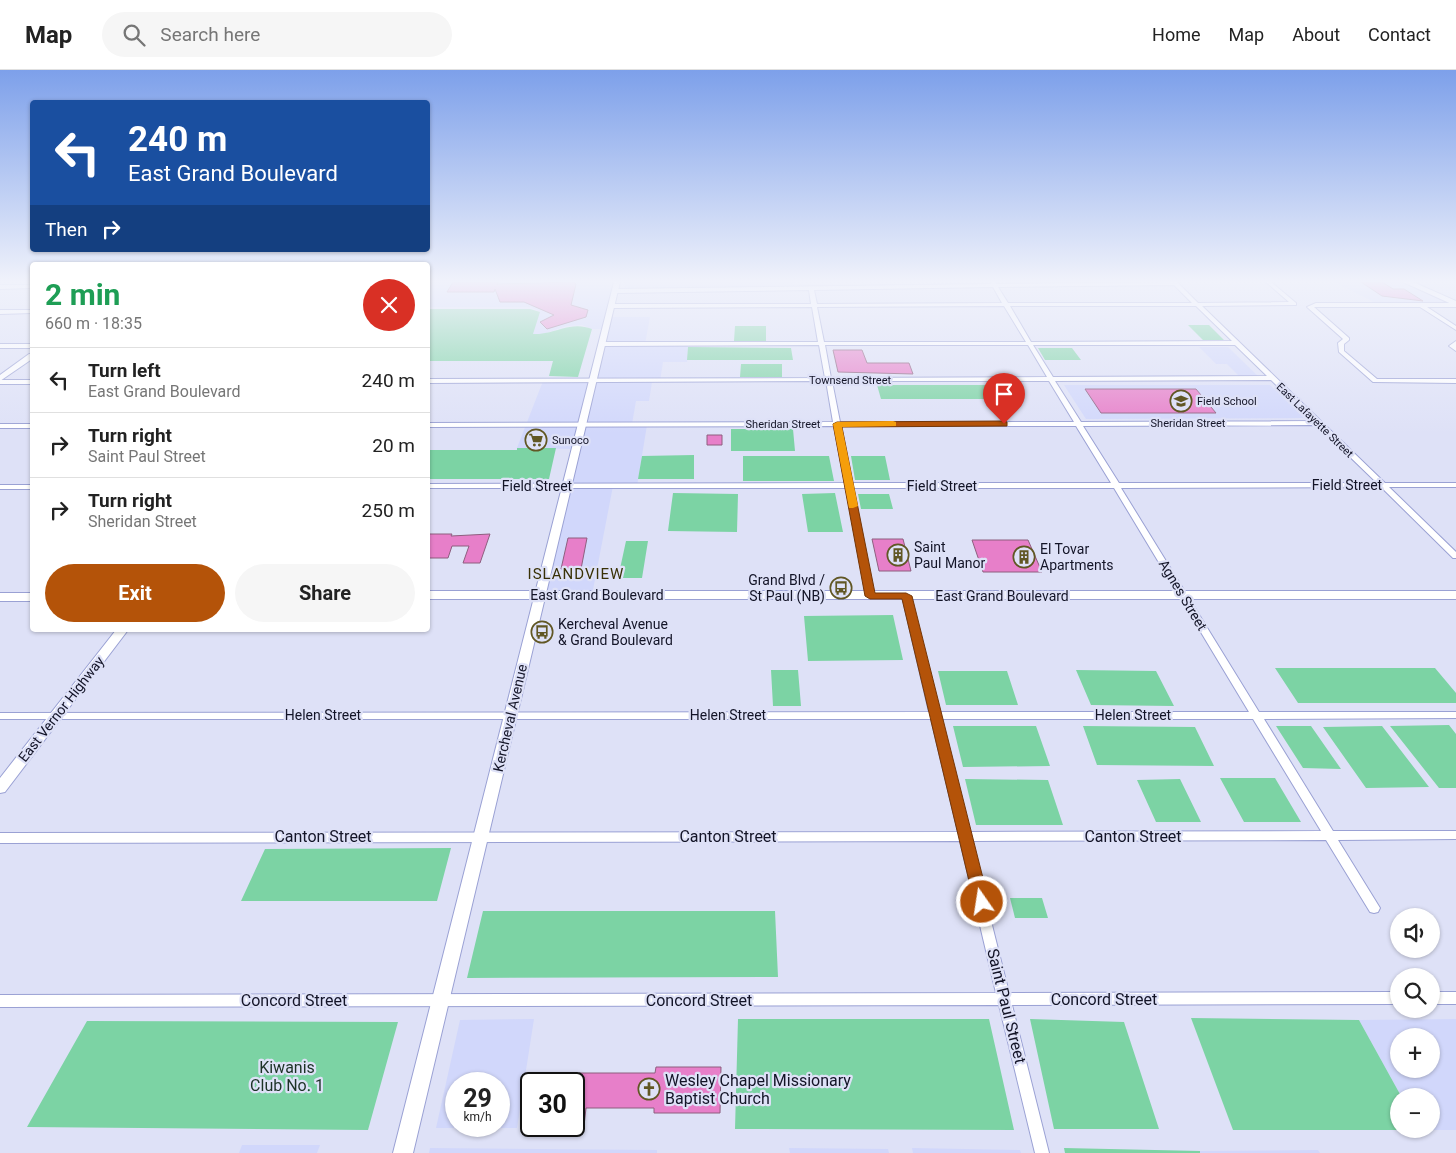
<!DOCTYPE html>
<html lang="en">
<head>
<meta charset="utf-8">
<style>
  :root { --surface:#fff; --page:#f6f6f6; --text:#222; --muted:#767676; --line:#e0e0e0; --accent:#b45309 }
  body { margin:0; font-family:Roboto,sans-serif; background:var(--page); color:var(--text); height:100vh; display:flex; flex-direction:column; font-size:19px; white-space:nowrap }
  * { box-sizing:border-box; margin:0 }
  p { font-size:16px; color:var(--muted) }
  .icon { flex:none; width:28px; height:28px; fill:none; stroke:currentColor; stroke-width:2; stroke-linecap:round; stroke-linejoin:round }
  .map { position:relative; flex:1; overflow:hidden }
  .details { position:absolute; left:30px; top:192px; width:400px; height:370px; display:flex; flex-direction:column; background:var(--surface); border-radius:5px; box-shadow:0 1px 4px #0004 }
  .details>* { flex:none }
  .guide { position:absolute; left:30px; top:30px; width:400px; height:152px; border-radius:5px; box-shadow:0 1px 4px #0004; background:#1a4fa0; color:#fff; overflow:hidden }
  .fabs { position:absolute; left:1390px; top:838px; display:grid; gap:10px }
  .fabs a { display:grid; place-items:center; width:50px; height:50px; border-radius:50%; background:var(--surface); box-shadow:0 1px 4px #0004; font-size:25px }
  .speed { position:absolute; left:445px; top:1002px; display:flex; gap:10px; font-size:25px; font-weight:700; text-align:center }
  .speed>* { display:grid; place-content:center; width:65px; height:65px; border-radius:50%; background:var(--surface); box-shadow:0 1px 4px #0004; line-height:1 }
  .speed small { font-size:12px; font-weight:400 }
  .speed .limit { border:2px solid #111; border-radius:8px; background:#fff; color:#111 }
  .pin { position:absolute; display:grid; place-items:center; width:42px; height:42px; color:#fff; margin:-51px -21px; border-radius:50% 50% 50% 0; rotate:-45deg; box-shadow:0 0 5px #0007 }
  .pin .icon { rotate:45deg }
  .me { position:absolute; width:55px; margin:-28px; rotate:347deg; stroke-linejoin:round; filter:drop-shadow(0 0 4px #0008) }
  .turn { display:flex; align-items:center; gap:18px; height:105px; padding:0 15px; font-size:22px }
  .turn .icon { width:65px; height:65px; stroke-width:2.5 }
  .turn b { display:block; font-size:35px; line-height:42px }
  .then { display:flex; align-items:center; height:48px; padding:0 15px; background:#0003; gap:10px; font-size:19px }
  .round { display:grid; place-items:center; flex:none; width:52px; height:52px; border-radius:26px; background:var(--page) }
  .head { display:flex; align-items:center; justify-content:space-between; height:85px; padding:0 15px }
  h1 { font-size:30px; font-weight:700; line-height:38px; color:#1e9e55 }
  .primary-button { display:flex; gap:10px; margin-top:auto; padding:10px 15px }
  .primary-button a { flex:1; height:58px; border-radius:30px; background:var(--accent); color:#fff; font-size:20px; font-weight:700; line-height:58px; text-align:center }
  .primary-button a+a { background:var(--page); color:var(--text) }
  ul { padding:0; list-style:none }
  li { display:flex; align-items:center; gap:15px; height:65px; padding:0 15px; border-top:1px solid var(--line) }
  li div { flex:1 }
  li b { display:block; font-size:19px }
  li em { font-style:normal }
  header { display:flex; align-items:center; gap:30px; box-sizing:border-box; height:70px; padding:0 25px; background:var(--surface); border-bottom:1px solid var(--line) }
  header strong { font-size:24px }
  nav { display:flex; gap:28px; margin-inline-start:auto; font-size:18px }
  .search { width:350px; height:45px; background:var(--page); display:flex; align-items:center; gap:12px; box-sizing:border-box; padding:0 18px; border-radius:28px; color:var(--muted); font-size:19px }
  .map>svg:first-child { display:block }
  .built { fill:#d1d7fb; fill-rule:evenodd }
  .green { fill:#7cd3a4 }
  .building { fill:#e77fc9; stroke:#8e5f7f }
  .lines { fill:none; stroke-linecap:round; stroke-linejoin:round }
  .minor-casing { stroke:#9aa1d4; stroke-width:2 }
  .tertiary-casing { stroke:#9aa1d4; stroke-width:2 }
  .secondary-casing { stroke:#9aa1d4; stroke-width:2 }
  .minor { fill:#fff; fill-rule:evenodd }
  .tertiary { fill:#fff; fill-rule:evenodd }
  .secondary { fill:#fff; fill-rule:evenodd }
  .route { fill:#b45309; stroke:#753606 }
  .slow { fill:#f59e0b }
  .labels { text-anchor:middle; stroke-width:4.5; stroke-linejoin:round; paint-order:stroke }
  .far-street-label { font-size:11px; fill:#131427; stroke:#dee1f7 }
  .far-poi-label { font-size:11px; fill:#131427; stroke:#dee1f7; text-anchor:start }
  .street-label { font-size:14px; fill:#131427; stroke:#dee1f7 }
  .poi-label { font-size:14px; fill:#131427; stroke:#dee1f7; text-anchor:start }
  .neighbourhood-label { font-size:15px; letter-spacing:1px; fill:#393106; stroke:#dee1f7 }
  .near-street-label { font-size:16px; fill:#131427; stroke:#dee1f7 }
  .near-park-label { font-size:16px; fill:#1c3226; stroke:#dee1f7 }
  .near-poi-label { font-size:16px; fill:#131427; stroke:#dee1f7; text-anchor:start }
</style>
</head>
<body>
<header>
<strong>Map</strong>
<div class="search"><svg class="icon" aria-label="search" viewBox="0 0 24 24"><circle cx="10" cy="10" r="6"/><path d="M15 15l6 6"/></svg>Search here</div>
<nav><a>Home</a><a>Map</a><a>About</a><a>Contact</a></nav>
</header>
<div class="map">
<svg width="1456" height="1083" viewBox="0 0 1456 1083">
  <rect width="100%" height="100%" fill="#dee1f7"/>
  <path class="built" d="M428,212H617L610,247H650L645,274L688,275L687,292H663L660,311L652,312L649,331H636L632,354L647,355L637,416H613L592,525H539L577,379L517,378L543,311H594L606,259H592L582,255L567,256L543,264H532L540,242L531,237H428Z
    M626,212H793L794,217L625,219Z
    M1334,212H1406L1456,234L1380,235Z
    M1199,277H1228L1259,307H1240L1227,294H1216Z
    M1064,315H1270L1304,348L1086,349Z
    M534,949L517,1058H436L460,950ZM456,1014H499V1056H456Z
    M1456,949V1060H1419L1431,1059V1026H1401L1359,950ZM1399,966H1431V999H1399Z
    M242,1075H320L317,1083H239Z
    M430,1078L657,1080V1083H429Z
    M789,1078L888,1079L889,1083H790Z
    M912,1078L1020,1080L1021,1083H913Z
    M1318,1080L1320,1083H1200V1081Z"/>
  <path class="green" d="M428,239H530L540,242L533,264C537,264 541,264 545,263C562,260 574,252 592,259L578,307L549,306L553,291H428Z
    M1188,255H1209L1224,270H1203Z
    M735,256H766V271H734Z
    M688,277L791,278L793,290H687Z
    M1038,278H1072L1081,290H1045Z
    M741,294H782V307H740Z
    M877,315H995L1002,329H881Z
    M731,359H793L795,381H731Z
    M517,378H556L549,409H428V380H517Z
    M694,385V409H638L642,386Z
    M743,386H829L834,411H743Z
    M851,386H885L890,410H855Z
    M673,423L738,424L737,462L668,461Z
    M835,423L843,462H808L802,424Z
    M858,424H889L893,439H861Z
    M626,471H648L642,508H618Z
    M893,545L903,590L808,591L804,546Z
    M1275,598H1435L1456,623V633H1298Z
    M771,600H798L801,636H773Z
    M1076,600L1156,601L1174,636L1091,635Z
    M938,601H1007L1018,635H946Z
    M1449,655L1456,664V718H1439L1390,656Z
    M953,656H1036L1050,696L963,697Z
    M1083,656L1195,657L1214,696L1097,695Z
    M1276,656H1311L1341,699L1303,698Z
    M1382,656L1429,717L1366,718L1323,657Z
    M1220,708H1275L1301,752H1244Z
    M965,709L1048,710L1063,755H976Z
    M1180,709L1201,752H1156L1137,710Z
    M451,778L437,831H241L265,779Z
    M1010,828H1042L1048,848H1015Z
    M483,841H775L778,907L467,908Z
    M1191,948L1359,950L1401,1026H1399V1059L1419,1060H1233Z
    M738,949H989L1014,1060L735,1059Z
    M1030,949L1124,952L1159,1059H1054Z
    M87,951L398,952L368,1060L27,1057Z
    M1064,1078L1200,1081V1083H1065Z"/>
  <path class="building" d="M453,212H498L497,214L574,212L576,214L571,235L588,240L586,247L547,259L540,252L554,245L524,232H500L495,219L494,222H447Z
    M1361,212H1382L1393,219H1404L1423,231L1382,226Z
    M833,280H862L867,293H909L913,304L838,302Z
    M1085,319H1196L1216,343H1101Z
    M707,365H722V375H707Z
    M428,464H452L451,466L490,464L480,493H463L469,476H452L448,488H428Z
    M568,468H587L581,499H561Z
    M872,469H903L911,501H879Z
    M972,470H1028L1042,502H983Z
    M656,997H721L720,1043H654V1038H586L584,1056H574V1034H575L579,1003H655Z"/>
  <g class="lines">
    <g class="minor-casing">
      <path id="minor" d="M990,212H995L996,214L1177,212L1198,233L1289,232L1266,212H1271L1296,233V235L1202,236L1385,413H1456V417H1389L1456,482V488H1453L1381,417L1121,418L1259,642H1456V648L1264,649L1333,761H1456V769L1338,770L1380,838L1378,842L1374,843L1370,842L1326,770L971,771L1009,923L1399,922V934L1012,935L1049,1083H1035L999,935L0,937V925L996,923L960,771L0,773V763L958,762L931,649H0V643L929,642L902,526L906,523L910,526L939,642H1249L1114,418H853L874,526L870,529L866,526L846,418H428V414L845,413L834,356L428,357V353L833,352L826,311L428,313V309L825,308L819,275L603,276L600,274L603,272H818L812,237L612,238L609,236L612,234H811L809,220L616,223L613,221L616,219L991,214ZM1174,215L1192,233H1008L998,217ZM993,217L1002,233L817,234L814,220ZM1004,236L1026,272H824L817,237ZM1010,236H1196L1232,271L1031,272ZM825,275H1028L1047,307L831,308ZM1033,275H1235L1267,306L1053,307ZM1271,310L1313,351L1081,352L1055,311ZM832,311H1049L1074,352H840ZM1317,355L1377,413H1119L1083,356ZM841,356H1076L1111,413H852ZM941,649H1253L1321,761L969,762Z
        M0,215H32V218L0,219Z
        M1316,233H1456V237H1427L1456,256V260L1420,237H1314L1349,268V270L1344,274V281L1377,309H1456V313L1373,312L1339,282L1338,273L1343,269L1307,237Z
        M0,240H32V243L0,244Z
        M1456,271V281L1449,276Z
        M0,274H32V278H0Z
        M0,310H32V314H0Z
        M0,354H32V358H0Z
        M0,415H32V419H0Z
        M1431,922H1456V934H1431Z"/>
    </g>
    <g class="tertiary-casing">
      <path id="tertiary" d="M614,212H620L413,1083H393Z
        M29,284H32V289L0,311V305Z
        M116,560H128L5,722L0,723V708Z"/>
    </g>
    <g class="secondary-casing">
      <path id="secondary" d="M1403,212H1413L1456,231V236Z
        M428,521H1456V529H428Z
        M0,523H32V531H0Z"/>
    </g>
    <use href="#minor" class="minor"/>
    <use href="#tertiary" class="tertiary"/>
    <use href="#secondary" class="secondary"/>
  </g>
  <linearGradient id="sky" x2="0" y2="1"><stop stop-color="#7da0ea"/><stop offset="0.58" stop-color="#f0f2fb"/><stop offset="1" stop-color="#f0f2fb" stop-opacity="0"/></linearGradient>
  <rect width="1456" height="364" fill="url(#sky)"/>
  <path class="route" d="M1004,351L1007,352V356L842,357L875,523H906L912,526L989,832L987,837L982,839L976,837L974,832L902,529H870L865,526L833,354L837,352Z"/>
  <path class="slow" d="M893,351L896,352V356L842,357L858,436L853,438H849L833,354L837,352Z"/>
  <defs>
    <g id="school-ring" transform="scale(1.125)"><circle r="9.5" fill="#dee1f7" stroke="#615724" stroke-width="1.5"/><path d="M0-5L7-2L0 1L-7-2ZM-4 1L0 2.5L4 1V4Q0 6-4 4Z" fill="#615724"/></g>
    <g id="supermarket-ring" transform="scale(1.125)"><circle r="9.5" fill="#dee1f7" stroke="#615724" stroke-width="1.5"/><path d="M-6-5.5h2.5l.6 2H6L4.5 2H-2.5L-4.4-4H-6ZM-1.5 3.2a1.3 1.3 0 1 0 .1 0ZM3 3.2a1.3 1.3 0 1 0 .1 0Z" fill="#615724"/></g>
    <g id="building-ring" transform="scale(1.125)"><circle r="9.5" fill="#dee1f7" stroke="#615724" stroke-width="1.5"/><path d="M-4-6H4V6H1V3H-1V6H-4ZM-2.5-4.3h1.7v1.8h-1.7ZM.8-4.3h1.7v1.8H.8ZM-2.5-1h1.7V.8h-1.7ZM.8-1h1.7V.8H.8Z" fill="#615724"/></g>
    <g id="bus-ring" transform="scale(1.125)"><circle r="9.5" fill="#dee1f7" stroke="#615724" stroke-width="1.5"/><path d="M-5-6H5V4H4V6H2V4H-2V6H-4V4H-5ZM-3.5-4V0h7V-4ZM-3.5 1.2v1.5H-2V1.2ZM2 1.2v1.5H3.5V1.2Z" fill="#615724"/></g>
    <g id="church-ring" transform="scale(1.125)"><circle r="9.5" fill="#dee1f7" stroke="#615724" stroke-width="1.5"/><path d="M-1.2-6h2.4v3.5h3.3v2.4h-3.3V6h-2.4V-.1h-3.3v-2.4h3.3Z" fill="#615724"/></g>
  </defs>
  <g fill-rule="evenodd">
    <use href="#school-ring" x="1181" y="331"/>
    <use href="#supermarket-ring" x="536" y="370"/>
    <use href="#building-ring" x="898" y="485"/>
    <use href="#building-ring" x="1024" y="487"/>
    <use href="#bus-ring" x="841" y="518"/>
    <use href="#bus-ring" x="542" y="562"/>
    <use href="#church-ring" x="649" y="1019"/>
  </g>
  <g class="labels">
    <g class="far-street-label">
      <text x="850" y="314">Townsend Street</text>
      <text transform="translate(1315 350) rotate(44)" y="4">East Lafayette Street</text>
      <text x="1188" y="357">Sheridan Street</text>
      <text x="783" y="358">Sheridan Street</text>
    </g>
    <g class="far-poi-label">
      <text x="1197" y="335">Field School</text>
      <text x="552" y="374">Sunoco</text>
    </g>
    <g class="street-label">
      <text x="1347" y="420">Field Street</text>
      <text x="537" y="421">Field Street</text>
      <text x="942" y="421">Field Street</text>
      <text x="597" y="530">East Grand Boulevard</text>
      <text transform="translate(1183 525) rotate(59)" y="5">Agnes Street</text>
      <text x="1002" y="531">East Grand Boulevard</text>
      <text transform="translate(61 639) rotate(-52)" y="5">East Vernor Highway</text>
      <text x="323" y="650">Helen Street</text>
      <text x="728" y="650">Helen Street</text>
      <text x="1133" y="650">Helen Street</text>
      <text transform="translate(510 648) rotate(-77)" y="5">Kercheval Avenue</text>
    </g>
    <g class="poi-label">
      <text x="914" y="482">Saint<tspan x="914" dy="16">Paul Manor</tspan></text>
      <text x="1040" y="484">El Tovar<tspan x="1040" dy="16">Apartments</tspan></text>
      <text x="825" y="515" text-anchor="end">Grand Blvd /<tspan x="825" dy="16">St Paul (NB)</tspan></text>
      <text x="558" y="559">Kercheval Avenue<tspan x="558" dy="16">&amp; Grand Boulevard</tspan></text>
    </g>
    <g class="neighbourhood-label">
      <text x="576" y="509">ISLANDVIEW</text>
    </g>
    <g class="near-street-label">
      <text x="323" y="772">Canton Street</text>
      <text x="728" y="772">Canton Street</text>
      <text x="1133" y="772">Canton Street</text>
      <text x="1104" y="935">Concord Street</text>
      <text x="294" y="936">Concord Street</text>
      <text x="699" y="936">Concord Street</text>
      <text transform="translate(1007 936) rotate(76)" y="6">Saint Paul Street</text>
    </g>
    <g class="near-park-label">
      <text x="287" y="1003">Kiwanis<tspan x="287" dy="18">Club No. 1</tspan></text>
    </g>
    <g class="near-poi-label">
      <text x="665" y="1016">Wesley Chapel Missionary<tspan x="665" dy="18">Baptist Church</tspan></text>
    </g>
  </g>
</svg>
<div class="fabs">
<a><svg class="icon" aria-label="sound" viewBox="0 0 24 24"><path d="M4 9h4l5-4v14l-5-4H4zM17 9q2 3 0 6"/></svg></a>
<a><svg class="icon" aria-label="search" viewBox="0 0 24 24"><circle cx="10" cy="10" r="6"/><path d="M15 15l6 6"/></svg></a>
<a>+</a>
<a>−</a>
</div>
<div class="speed"><div>29<small>km/h</small></div><div class="limit">30</div></div>
<div class="pin" style="left:1004px;top:354px;background:#d93025"><svg class="icon" aria-label="arrive" viewBox="0 0 24 24"><path d="M6 21V4h12l-3 4 3 4H6"/></svg></div>
<svg class="me" style="left:982px;top:832px" viewBox="-20 -20 40 40"><circle r="17" fill="#b45309" stroke="#fff" stroke-width="3"/><path d="M0-11L8 9 0 5-8 9z" fill="#fff"/></svg>
<div class="guide">
<div class="turn"><svg class="icon" aria-label="left" viewBox="0 0 24 24"><path d="M17 20v-9H6M10 6l-5 5 5 5"/></svg><div><b>240 m</b>East Grand Boulevard</div></div>
<div class="then">Then<svg class="icon" aria-label="right" viewBox="0 0 24 24"><path d="M7 20v-9h11M14 6l5 5-5 5"/></svg></div>
</div>
<section class="details">
<div class="head"><div><h1>2 min</h1><p>660 m · 18:35</p></div><a class="round" style="background:#d93025;color:#fff"><svg class="icon" aria-label="close" viewBox="0 0 24 24"><path d="M6 6l12 12M18 6L6 18"/></svg></a></div>
<ul>
<li><svg class="icon" aria-label="left" viewBox="0 0 24 24"><path d="M17 20v-9H6M10 6l-5 5 5 5"/></svg><div><b>Turn left</b><p>East Grand Boulevard</p></div><em>240 m</em></li>
<li><svg class="icon" aria-label="right" viewBox="0 0 24 24"><path d="M7 20v-9h11M14 6l5 5-5 5"/></svg><div><b>Turn right</b><p>Saint Paul Street</p></div><em>20 m</em></li>
<li><svg class="icon" aria-label="right" viewBox="0 0 24 24"><path d="M7 20v-9h11M14 6l5 5-5 5"/></svg><div><b>Turn right</b><p>Sheridan Street</p></div><em>250 m</em></li>
</ul>
<div class="primary-button"><a>Exit</a><a>Share</a></div>
</section>
</div>
</body>
</html>
